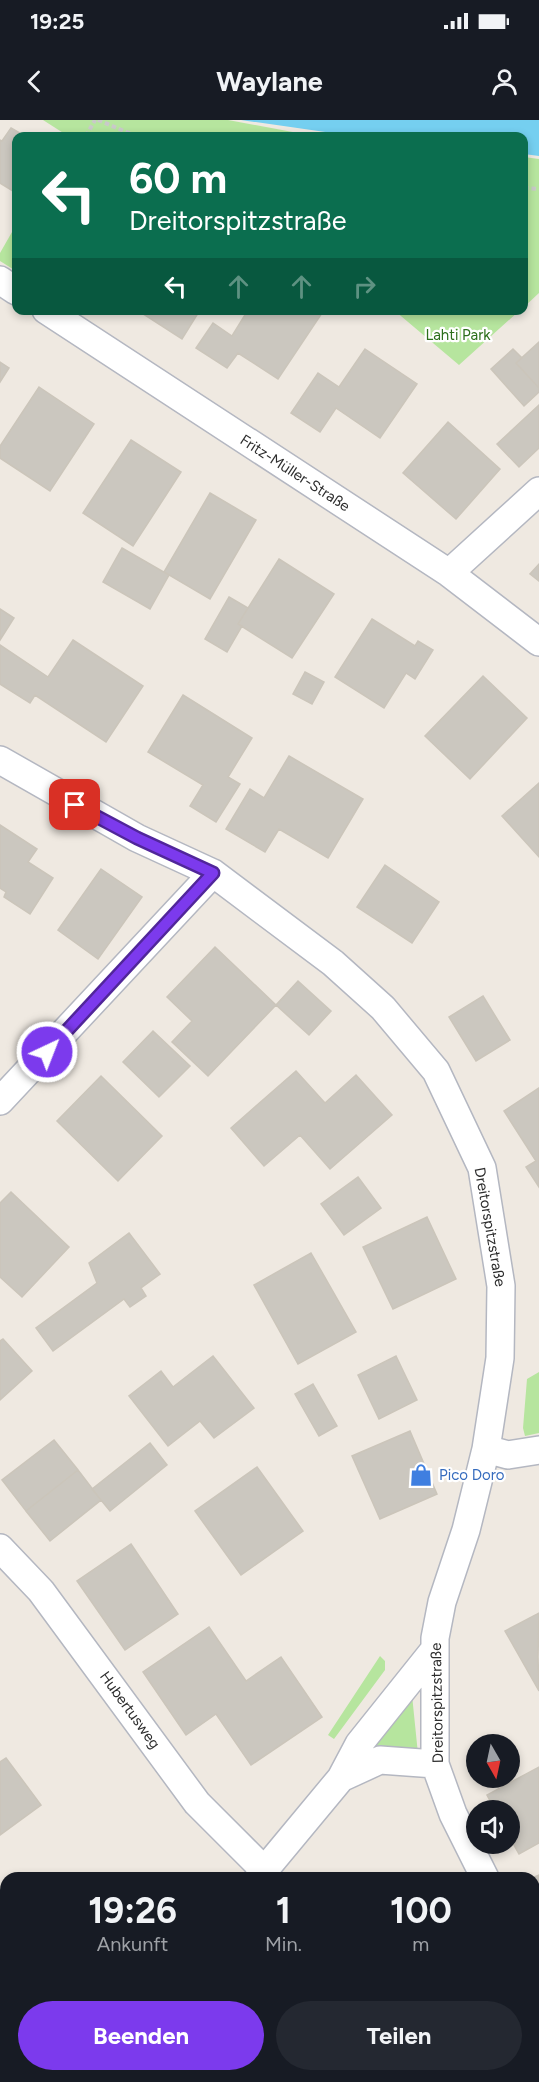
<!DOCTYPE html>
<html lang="de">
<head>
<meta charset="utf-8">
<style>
  :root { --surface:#171b24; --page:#242831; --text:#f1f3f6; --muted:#9ea1a6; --accent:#7c3aed }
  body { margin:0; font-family:Figtree,sans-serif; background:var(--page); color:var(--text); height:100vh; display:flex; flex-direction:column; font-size:22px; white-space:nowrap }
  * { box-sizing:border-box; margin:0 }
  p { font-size:20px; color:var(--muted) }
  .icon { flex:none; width:33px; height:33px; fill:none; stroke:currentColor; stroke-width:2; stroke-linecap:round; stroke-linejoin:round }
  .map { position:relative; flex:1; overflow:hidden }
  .side { position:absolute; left:0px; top:1752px; width:540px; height:210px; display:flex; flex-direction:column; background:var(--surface); border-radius:18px 18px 0 0; box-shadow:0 3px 9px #0003 }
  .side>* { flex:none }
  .banner { position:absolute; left:12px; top:12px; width:516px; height:183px; border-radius:12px; box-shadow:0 3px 9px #0003; background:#0b6e4f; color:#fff; overflow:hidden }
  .needle { width:39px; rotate:171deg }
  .fabs { position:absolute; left:466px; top:1614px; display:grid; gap:12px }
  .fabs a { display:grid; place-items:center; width:54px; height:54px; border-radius:50%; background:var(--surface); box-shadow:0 3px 9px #0003; font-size:30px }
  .pin { position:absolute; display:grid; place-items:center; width:51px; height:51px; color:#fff; margin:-26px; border-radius:12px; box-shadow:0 3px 9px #0006 }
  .me { position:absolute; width:66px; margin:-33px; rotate:43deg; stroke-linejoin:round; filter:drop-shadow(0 0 4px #0008) }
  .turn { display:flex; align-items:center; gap:21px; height:126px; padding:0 18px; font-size:27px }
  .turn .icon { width:78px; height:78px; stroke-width:2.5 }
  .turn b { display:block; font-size:42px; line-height:51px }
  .lanes { display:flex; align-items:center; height:57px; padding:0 18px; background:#0003; justify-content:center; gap:30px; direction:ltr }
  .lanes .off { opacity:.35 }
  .eta { display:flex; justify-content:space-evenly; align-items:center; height:102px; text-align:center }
  .eta b { font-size:36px; font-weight:700; line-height:42px }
  .primary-button { display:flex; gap:12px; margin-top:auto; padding:12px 18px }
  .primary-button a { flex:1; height:69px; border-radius:36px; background:var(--accent); color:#fff; font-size:24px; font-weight:700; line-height:69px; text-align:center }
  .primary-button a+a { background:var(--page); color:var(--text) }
  .status { display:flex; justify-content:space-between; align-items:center; height:42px; padding:0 30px; background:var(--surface); direction:ltr }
  .status svg { height:16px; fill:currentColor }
  header { display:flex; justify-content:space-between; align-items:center; height:78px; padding:0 18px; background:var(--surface); font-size:27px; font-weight:700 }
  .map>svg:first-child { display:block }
  .green { fill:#b6e59e }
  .water { fill:#75cff0 }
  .building { fill:#cbc7bf; stroke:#cbc5ba; stroke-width:1.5 }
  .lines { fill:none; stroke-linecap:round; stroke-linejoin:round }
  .street-casing { stroke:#b4b7c1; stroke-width:30 }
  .path { stroke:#c9c9c9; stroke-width:4; stroke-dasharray:4.5 3; stroke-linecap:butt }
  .street { stroke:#fff; stroke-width:27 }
  .route-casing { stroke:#51269a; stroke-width:15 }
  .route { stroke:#7c3aed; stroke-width:10 }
  .labels { text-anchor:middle; stroke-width:4.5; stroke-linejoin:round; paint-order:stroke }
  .park-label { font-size:15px; fill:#2c6e1b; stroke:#fff }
  .street-label { font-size:15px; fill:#2e2e2e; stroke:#fff }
  .shop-label { font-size:15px; fill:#366cbe; stroke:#fff; text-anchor:start }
</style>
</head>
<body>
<div class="status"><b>19:25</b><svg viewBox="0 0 49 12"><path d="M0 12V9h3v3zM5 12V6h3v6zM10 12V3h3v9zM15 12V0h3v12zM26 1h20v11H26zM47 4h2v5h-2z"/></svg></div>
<header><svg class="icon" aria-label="back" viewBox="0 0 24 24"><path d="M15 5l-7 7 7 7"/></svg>Waylane<svg class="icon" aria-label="person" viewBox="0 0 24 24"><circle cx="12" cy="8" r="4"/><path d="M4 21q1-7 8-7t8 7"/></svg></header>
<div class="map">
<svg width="539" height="1962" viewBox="0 0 539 1962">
  <rect width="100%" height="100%" fill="#efe9e1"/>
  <path class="green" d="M43,0H228L314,16H68Z
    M524,37L539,39V173L524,187Z
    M16,105V151L0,141V133Z
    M395,191H519L459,245Z
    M539,1252V1313L525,1316L523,1308L527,1259Z
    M380,1536L385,1541V1550L334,1619L328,1615Z
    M404,1575H412L418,1634L372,1633Z"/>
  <path class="water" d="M241,0H539V36L524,34V16H353Z"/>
  <path class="building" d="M11,8L25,16H16V73L0,63V20L2,21Z
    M137,190H200L182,219Z
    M248,190H324L278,259L238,233L227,248L196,228L213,203L232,216Z
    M539,222V268L516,243Z
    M365,229L417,264L380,318L336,288L320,312L291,293L318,253L339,267Z
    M513,229L522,238L516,243L539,268V272L524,286L491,249Z
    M0,242L9,248L0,262Z
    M39,267L94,304L50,371L0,338V326Z
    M539,285V328L519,347L497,324Z
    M448,302L500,349L456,399L403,353Z
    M131,320L181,352L133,426L83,393Z
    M210,373L256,400L210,479L164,452Z
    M122,428L169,455L150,489L103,462Z
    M279,439L334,474L292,538L238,504Z
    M539,444V461L530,454Z
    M229,477L248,488L238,504L242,506L227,532L205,519Z
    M0,489L14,498L0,520Z
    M372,499L415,526L418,521L433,530L415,559L406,553L384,588L335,557Z
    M73,520L143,566L106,622L35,575L30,583L0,564V525L48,557Z
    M305,552L324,562L312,584L293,574Z
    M483,556L527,598L470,659L425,616Z
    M183,575L252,618L228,657L240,664L216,702L190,686L203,665L148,632Z
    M289,636L363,679L328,738L279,709L265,732L226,709L250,669L264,678Z
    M539,663V737L502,696Z
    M0,705L37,729L28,742L53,758L30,794L4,777L6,772L0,768Z
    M385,745L439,782L412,823L357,787Z
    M101,749L142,777L98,839L58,810Z
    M215,827L276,885L208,956L172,922L192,901L167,877Z
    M298,861L331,891L309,915L276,885Z
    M483,876L510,920L476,941L449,897Z
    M153,911L190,946L159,977L123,942Z
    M296,951L325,983L356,955L392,995L330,1049L300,1015L264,1046L231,1008Z
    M101,956L162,1016L118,1061L57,1001Z
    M539,968V1067L526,1047L536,1041L504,991Z
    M358,1057L381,1088L344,1115L321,1084Z
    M11,1072L69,1127L22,1177L0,1157V1083Z
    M427,1097L456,1159L393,1189L363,1127Z
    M129,1113L160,1154L141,1168L146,1176L130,1187L124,1179L53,1231L36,1208L97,1163L89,1143Z
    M311,1133L356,1212L298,1244L254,1165Z
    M3,1219L32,1251L0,1280V1221Z
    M213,1236L254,1288L214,1318L200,1301L168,1326L129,1276L161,1251L173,1267Z
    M396,1236L417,1280L379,1299L358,1255Z
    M313,1264L337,1306L319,1316L295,1274Z
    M410,1311L437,1374L380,1399L352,1336Z
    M54,1320L78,1350L26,1391L2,1360Z
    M150,1323L167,1345L110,1391L92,1369Z
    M257,1347L303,1411L241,1455L195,1391Z
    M78,1350L101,1380L50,1421L26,1391Z
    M131,1424L178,1494L125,1530L77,1461Z
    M539,1493L538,1537L539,1571L505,1511Z
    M209,1507L246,1561L281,1537L322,1597L251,1645L216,1594L186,1615L143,1552Z
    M6,1638L41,1685L0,1715V1642Z
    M539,1647V1723L519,1734L510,1718V1690H495L487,1675Z
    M539,1755V1787L534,1778L532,1758Z
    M6,1875V1900L0,1891V1879Z
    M388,1956H456L463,1962H382Z"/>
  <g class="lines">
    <g class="street-casing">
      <path id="street" d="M0,160L16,171
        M46,190L449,453L539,522
        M449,453L539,371
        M0,640L137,718L213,753L333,843L383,888L436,951L482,1048L501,1166L500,1238L486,1329L466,1410L442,1482L435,1518V1644L453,1694L485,1758
        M0,981L213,753
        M486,1329L508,1335L539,1330
        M0,1428L41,1471L197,1683L263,1749
        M341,1658L380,1640L435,1644
        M258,1758L341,1658L359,1624L435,1529
        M534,1856L539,1866
        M135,1962L139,1956"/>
    </g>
    <path class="path" d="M98,0L136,16
      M86,16L95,0
      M524,68L539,69"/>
    <use href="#street" class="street"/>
  </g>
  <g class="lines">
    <g class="route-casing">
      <path id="route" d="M47,932L213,753L137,718L75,685"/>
    </g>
    <use href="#route" class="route"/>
  </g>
  <defs>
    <g id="shop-bare" transform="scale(1.8)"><path d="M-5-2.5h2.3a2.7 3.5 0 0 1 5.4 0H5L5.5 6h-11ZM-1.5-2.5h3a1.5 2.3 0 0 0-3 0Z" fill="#3f7fe0" stroke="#fff" stroke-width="2.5" paint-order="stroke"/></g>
  </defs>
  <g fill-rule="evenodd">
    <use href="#shop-bare" x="421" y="1355"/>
  </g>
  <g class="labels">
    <g class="park-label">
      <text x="458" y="220">Lahti Park</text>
    </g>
    <g class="street-label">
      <text transform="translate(295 353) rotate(33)" y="5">Fritz-Müller-Straße</text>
      <text transform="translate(490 1107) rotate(80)" y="5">Dreitorspitzstraße</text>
      <text transform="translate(437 1583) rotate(-91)" y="5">Dreitorspitzstraße</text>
      <text transform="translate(130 1590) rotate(54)" y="5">Hubertusweg</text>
    </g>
    <g class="shop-label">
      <text x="439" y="1360">Pico Doro</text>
    </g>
  </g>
</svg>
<div class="fabs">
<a><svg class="needle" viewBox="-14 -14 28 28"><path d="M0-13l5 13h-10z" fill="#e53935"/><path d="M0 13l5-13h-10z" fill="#9ea1a6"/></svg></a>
<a><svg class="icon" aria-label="sound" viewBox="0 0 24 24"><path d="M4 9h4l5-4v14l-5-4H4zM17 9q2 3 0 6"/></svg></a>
</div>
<div class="pin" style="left:75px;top:685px;background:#d93025"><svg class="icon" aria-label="arrive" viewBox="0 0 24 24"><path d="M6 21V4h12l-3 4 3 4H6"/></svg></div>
<svg class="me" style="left:47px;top:932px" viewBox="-20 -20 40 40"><circle r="17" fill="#7c3aed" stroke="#fff" stroke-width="3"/><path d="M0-11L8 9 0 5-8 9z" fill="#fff"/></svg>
<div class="banner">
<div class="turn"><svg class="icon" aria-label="left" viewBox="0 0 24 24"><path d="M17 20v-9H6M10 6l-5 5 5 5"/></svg><div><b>60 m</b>Dreitorspitzstraße</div></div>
<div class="lanes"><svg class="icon" aria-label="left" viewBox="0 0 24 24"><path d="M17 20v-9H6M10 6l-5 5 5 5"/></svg><svg class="icon off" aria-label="ahead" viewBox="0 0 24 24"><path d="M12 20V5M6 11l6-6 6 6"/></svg><svg class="icon off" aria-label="ahead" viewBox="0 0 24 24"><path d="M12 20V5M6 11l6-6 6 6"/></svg><svg class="icon off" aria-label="right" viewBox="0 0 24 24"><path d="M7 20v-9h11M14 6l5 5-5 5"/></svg></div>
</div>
<section class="side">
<div class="eta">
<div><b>19:26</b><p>Ankunft</p></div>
<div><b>1</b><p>Min.</p></div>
<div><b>100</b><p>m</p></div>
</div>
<div class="primary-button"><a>Beenden</a><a>Teilen</a></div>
</section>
</div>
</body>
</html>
